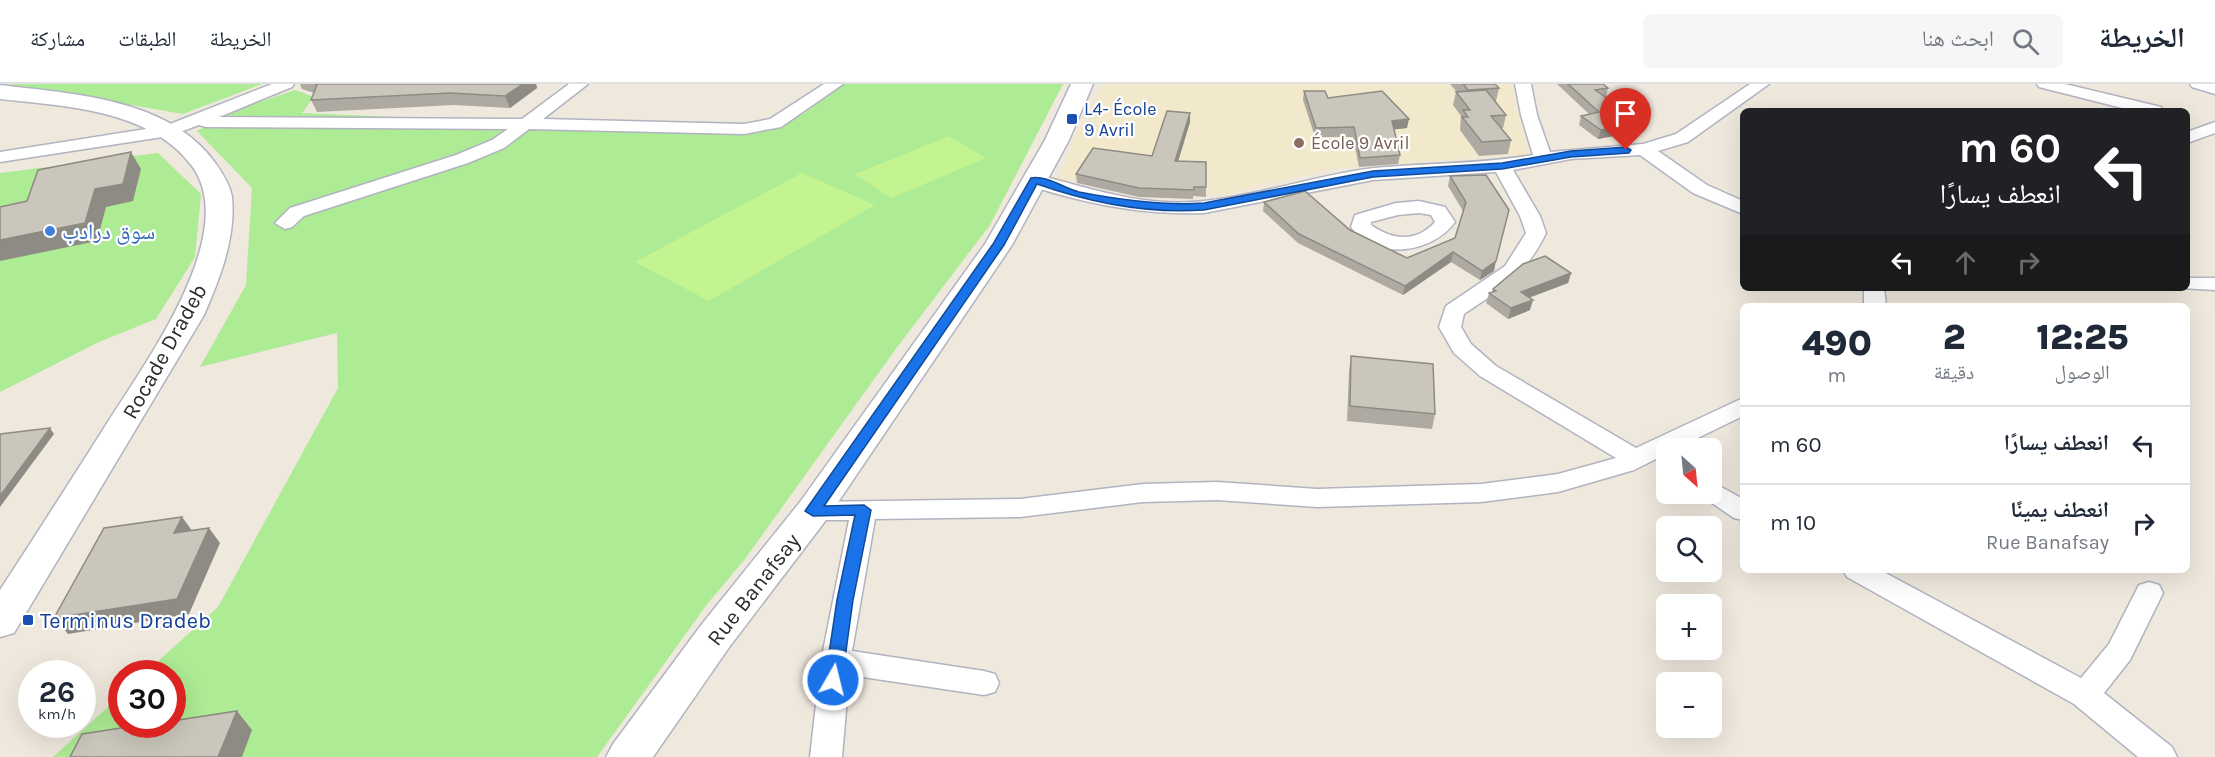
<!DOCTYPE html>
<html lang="ar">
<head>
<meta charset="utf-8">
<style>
  :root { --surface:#fff; --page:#f6f6f7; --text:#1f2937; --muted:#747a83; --line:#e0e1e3 }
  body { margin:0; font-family:Karla,"Noto Naskh Arabic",sans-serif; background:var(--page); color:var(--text); direction:rtl; height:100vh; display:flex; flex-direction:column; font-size:22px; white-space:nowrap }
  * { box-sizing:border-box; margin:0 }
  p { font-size:20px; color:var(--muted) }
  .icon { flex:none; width:33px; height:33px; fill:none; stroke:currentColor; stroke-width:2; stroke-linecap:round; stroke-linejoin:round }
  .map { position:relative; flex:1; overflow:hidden; direction:ltr }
  .side { position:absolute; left:1740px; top:219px; width:450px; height:270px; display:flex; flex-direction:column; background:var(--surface); border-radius:9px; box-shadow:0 6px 24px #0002; direction:rtl }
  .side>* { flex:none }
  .top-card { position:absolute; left:1740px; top:24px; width:450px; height:183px; border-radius:9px; box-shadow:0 6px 24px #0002; direction:rtl; background:#202124; color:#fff; overflow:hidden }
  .needle { width:39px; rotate:153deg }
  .controls { position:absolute; left:1656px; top:354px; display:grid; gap:12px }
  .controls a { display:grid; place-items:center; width:66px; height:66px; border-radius:9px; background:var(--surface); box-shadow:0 6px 24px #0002; font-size:30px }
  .speed { position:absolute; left:18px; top:576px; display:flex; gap:12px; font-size:30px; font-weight:700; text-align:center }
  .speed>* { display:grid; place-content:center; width:78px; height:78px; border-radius:50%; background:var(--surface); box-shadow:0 6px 24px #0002; line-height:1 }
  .speed small { font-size:15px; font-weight:400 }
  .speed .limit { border:9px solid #d22; background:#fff; color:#111 }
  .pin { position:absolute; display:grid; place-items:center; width:51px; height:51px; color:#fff; margin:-62px -26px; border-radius:50% 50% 50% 0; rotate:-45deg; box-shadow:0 0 6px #0007 }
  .pin .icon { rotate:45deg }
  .me { position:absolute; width:66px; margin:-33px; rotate:8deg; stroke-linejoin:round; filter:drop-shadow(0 0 4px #0008) }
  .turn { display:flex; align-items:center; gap:21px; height:126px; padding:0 30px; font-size:27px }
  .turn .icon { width:78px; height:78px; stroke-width:2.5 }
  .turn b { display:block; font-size:42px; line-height:51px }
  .lanes { display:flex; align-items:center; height:57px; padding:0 30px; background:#0003; justify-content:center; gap:30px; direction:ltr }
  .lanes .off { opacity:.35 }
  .eta { display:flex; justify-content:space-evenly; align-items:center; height:102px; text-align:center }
  .eta b { font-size:36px; font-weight:800; line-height:42px }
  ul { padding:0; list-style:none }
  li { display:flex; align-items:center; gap:18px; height:78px; padding:0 30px; border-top:2px solid var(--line) }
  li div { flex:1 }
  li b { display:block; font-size:22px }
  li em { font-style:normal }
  header { display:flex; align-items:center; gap:36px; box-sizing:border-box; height:84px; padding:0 30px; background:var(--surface); border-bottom:2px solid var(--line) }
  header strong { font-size:28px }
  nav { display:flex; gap:33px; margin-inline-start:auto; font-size:21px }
  .search { width:420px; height:54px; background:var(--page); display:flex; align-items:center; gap:15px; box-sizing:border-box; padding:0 21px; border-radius:9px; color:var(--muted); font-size:22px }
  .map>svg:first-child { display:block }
  .education { fill:#f2e8cb }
  .green { fill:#adeb94 }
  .pitch { fill:#c3f48f }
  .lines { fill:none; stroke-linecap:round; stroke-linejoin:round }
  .street-casing { stroke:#b1b3c1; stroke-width:3 }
  .secondary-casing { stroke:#b1b3c1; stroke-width:3 }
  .street { fill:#fff; fill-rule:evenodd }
  .secondary { fill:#fff; fill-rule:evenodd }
  .wall { fill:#aeaaa1 }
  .shaded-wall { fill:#8d8b83 }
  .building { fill:#cac6bb; stroke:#8d8b83; stroke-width:1.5 }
  .route { fill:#1a73e8; stroke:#114b97; stroke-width:1.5 }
  .transit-dot { fill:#1a4fb4; stroke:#fff; stroke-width:2 }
  .education-dot { fill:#8d6e63; stroke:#fff; stroke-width:2 }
  .shop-dot { fill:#3f7fe0; stroke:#fff; stroke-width:2 }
  .labels { text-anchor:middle; stroke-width:4.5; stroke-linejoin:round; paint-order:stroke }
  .far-transit-label { font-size:18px; fill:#164399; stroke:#fff; text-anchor:start }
  .far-education-label { font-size:18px; fill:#785e54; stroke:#fff; text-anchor:start }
  .shop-label { font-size:22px; fill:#366cbe; stroke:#fff; text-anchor:start }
  .street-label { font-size:22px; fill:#2c2c2c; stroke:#fff }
  .transit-label { font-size:22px; fill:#164399; stroke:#fff; text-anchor:start }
</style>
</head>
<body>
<header>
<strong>الخريطة</strong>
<div class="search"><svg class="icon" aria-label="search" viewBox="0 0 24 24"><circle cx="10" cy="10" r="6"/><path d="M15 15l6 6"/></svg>ابحث هنا</div>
<nav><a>الخريطة</a><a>الطبقات</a><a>مشاركة</a></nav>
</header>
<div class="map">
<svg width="2215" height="673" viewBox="0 0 2215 673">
  <rect width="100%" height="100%" fill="#efe8dd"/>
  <path class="education" d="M1104,0H1511L1529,70L1332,85L1222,111L1058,95L1077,48Z"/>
  <path class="green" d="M9,0H262L183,30Z
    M840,0H1063L990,141L895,266L745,475L708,519L597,673H53L121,611L122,640H172V590L145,589L218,523L338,304L337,249L200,283L246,201L252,104L197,47L242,24L295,6L314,13L302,29L759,49L805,29Z
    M158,69L201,110L195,173L156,235L99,258L0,308V89Z"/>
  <path class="pitch" d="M949,52L986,74L891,114L855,90Z
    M802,89L875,121L709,217L635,178Z"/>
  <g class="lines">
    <g class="street-casing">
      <path id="street" d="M272,0H294L292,3L219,33L522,35L569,0H588L543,35L744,40L770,35L824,0H843L781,43L744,50L529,45L504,64L468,79L304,132L292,143L285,145L275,139L290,124L456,71L492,56L508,45L206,43L199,41L169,52L0,78V68L165,42Z
        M1515,0H1531L1537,31L1550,68L1643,60L1676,50L1750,0H1769L1688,58L1658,67L1707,101L1743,117V130L1693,109L1640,71L1571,75L1513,86L1540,132L1546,149C1526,191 1501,205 1464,230L1461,243L1471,260L1496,282L1636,364L1743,314V332L1677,364H1666V370L1634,386L1558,408L1481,418L1317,423L1217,416L1143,418L1020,433L875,435L852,567L984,587L995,590L999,599L995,608L984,611L849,591L842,673H810L821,577L849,436H813L804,434L800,427L804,420L813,418L1020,415L1143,400L1217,398L1317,405L1481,400L1558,390L1616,374L1480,292L1454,269L1439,243L1446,222L1505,182L1526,149L1520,132L1496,88L1373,96L1204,129C1152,131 1103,123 1054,109C1045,106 1030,104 1025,96L1034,90C1090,104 1144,124 1204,117C1261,111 1317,91 1374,84C1427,79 1480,80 1533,71L1521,31Z
        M2037,0H2065L2161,23L2163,27H2134L2039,3Z
        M2190,0H2215V10L2192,3Z
        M2215,38V49L2187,59V48Z
        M1419,117L1445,123L1455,138C1433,169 1375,178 1351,143L1355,131L1396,119ZM1419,129L1431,131L1435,138C1416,159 1392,156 1371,141V138L1398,131Z
        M2187,194H2215V206L2180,204H2187Z
        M1864,204H1884L1886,222H1864Z
        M1712,398L1743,415V436L1734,434L1703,413L1701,410H1712Z
        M1843,486H1880L2081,594L2109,560L2139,501L2149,498L2159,501L2163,509L2130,576L2104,609L2172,663L2177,673H2138L2074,620L1847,493Z"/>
    </g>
    <g class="secondary-casing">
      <path id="secondary" d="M1071,0H1093L1069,56L1012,161L826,436L730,562L653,673H606L613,660L702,540L800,418L985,160L1045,56Z
        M0,1C73,10 170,14 216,80C223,90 230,101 232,113C236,154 220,194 204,231L14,549L0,553V506C36,451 71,396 106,341C142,283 242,150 192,82C150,25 64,22 0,15Z"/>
    </g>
    <use href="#street" class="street"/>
    <use href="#secondary" class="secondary"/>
  </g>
  <path class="wall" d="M300,0H536L537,4L510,24L454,21L317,28L311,16L314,9L302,5Z
    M1450,0H1495L1499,4L1496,17H1495L1506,31L1503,44H1501L1511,56L1508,70L1479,72L1460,46L1461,32L1453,21L1456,8H1457Z
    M1557,0H1603L1608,4L1606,13L1639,36L1636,45L1630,46L1629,49L1598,55L1579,41L1581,32L1589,30Z
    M1304,7L1328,14L1407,44L1394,45L1400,71L1398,80L1359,83L1353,53H1315L1303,16Z
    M1190,38L1178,78L1206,103V113L1193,112V115L1139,113L1077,99L1076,90L1152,72Z
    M1486,91L1494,187L1480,196L1451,178L1403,211L1298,159L1263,127L1264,118L1350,146L1407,174L1455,154L1463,127L1448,102L1450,92Z
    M1571,189L1568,199L1529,213L1530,226L1508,235L1486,219L1489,209L1492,208L1493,205Z
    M1351,272L1435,330L1432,345L1347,337L1349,287Z"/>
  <path class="shaded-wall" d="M523,0H536L537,4L510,24L505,12Z
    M1190,29V38L1175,87V77Z
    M1409,35L1407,44L1390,46L1392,37Z
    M1639,36L1636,45L1630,46L1629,49L1598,55L1601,46Z
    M131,68L141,85L133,117L106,123L97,157L0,177V156L95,105Z
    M1453,168L1451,178L1403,211L1405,202Z
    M1496,177L1494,187L1480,196L1482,187Z
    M1571,189L1568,199L1518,218L1521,208Z
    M1533,216L1530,226L1508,235L1511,224Z
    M50,344L54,350L0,423V412Z
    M182,433L193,448L174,449Z
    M209,444L220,459L189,530L68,550L54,534Z
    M237,627L252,646L242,673H218Z"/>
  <path class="building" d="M315,0H523L505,12L450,9L311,16L317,1Z
    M1463,0H1495L1499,4L1468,6Z
    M1568,0H1603L1608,4L1595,6L1639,36L1629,38L1632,40L1601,46L1581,32L1599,28Z
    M1486,6L1506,31L1491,32L1511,56L1482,58L1462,33H1468L1463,26H1470L1456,8Z
    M1304,7H1325L1328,14L1382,7L1409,35L1392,37L1400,71L1360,74L1354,43L1316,44Z
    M1167,27L1190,29L1175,77L1206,78V103H1194V106L1139,104L1076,90L1093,64L1152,72Z
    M131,68L123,100L95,105L85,139L0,156V123L27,117L38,86Z
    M1486,91L1509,126L1496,177L1482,187L1453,168L1405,202L1299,150L1264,118L1305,107L1350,146L1407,174L1455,154L1466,118L1450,92Z
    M1545,172L1571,189L1521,208L1533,216L1511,224L1489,209L1496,207L1493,205L1523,180Z
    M1351,272L1433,280L1435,330L1350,322Z
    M50,344L0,412V350Z
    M182,433L174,449L209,444L177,515L54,534L104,444Z
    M237,627L218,673H70L82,650L147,640H172V637Z"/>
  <path class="route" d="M1626,63L1631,66L1629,69L1571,73L1502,85L1373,93L1204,126C1147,130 1091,119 1037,100L1004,161L824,422L864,421L871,426L853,516L842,596L839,601H827L825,596L837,516L855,431L813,432L805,427L993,160L1031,94C1046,91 1064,104 1079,108C1120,116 1162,122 1204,119L1373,87L1502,79L1571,67Z"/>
  <g class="transit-dot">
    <rect x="1066" y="29" width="12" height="12" rx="3"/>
    <rect x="22" y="530" width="12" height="12" rx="3"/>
  </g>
  <circle class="education-dot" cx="1299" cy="59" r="6"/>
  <circle class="shop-dot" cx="50" cy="147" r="6"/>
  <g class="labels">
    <g class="far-transit-label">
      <text x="1084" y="31">L4- École<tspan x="1084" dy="21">9 Avril</tspan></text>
    </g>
    <g class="far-education-label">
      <text x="1311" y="65">École 9 Avril</text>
    </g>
    <g class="shop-label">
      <text x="62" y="155">سوق درادب</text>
    </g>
    <g class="street-label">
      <text transform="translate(164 267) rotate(-61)" y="8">Rocade Dradeb</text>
      <text transform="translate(753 505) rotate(-52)" y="8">Rue Banafsay</text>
    </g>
    <g class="transit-label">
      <text x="40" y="544">Terminus Dradeb</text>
    </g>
  </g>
</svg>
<div class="controls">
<a><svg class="needle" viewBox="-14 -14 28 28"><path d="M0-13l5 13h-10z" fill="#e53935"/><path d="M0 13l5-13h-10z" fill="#747a83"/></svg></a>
<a><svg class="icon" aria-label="search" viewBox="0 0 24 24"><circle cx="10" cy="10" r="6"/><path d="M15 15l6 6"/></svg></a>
<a>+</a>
<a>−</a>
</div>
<div class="speed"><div>26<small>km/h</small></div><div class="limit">30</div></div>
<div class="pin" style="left:1626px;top:66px;background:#d93025"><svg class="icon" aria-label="arrive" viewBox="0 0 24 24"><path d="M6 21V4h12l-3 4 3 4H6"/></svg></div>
<svg class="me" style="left:833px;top:596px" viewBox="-20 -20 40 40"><circle r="17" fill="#1a73e8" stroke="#fff" stroke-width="3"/><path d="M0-11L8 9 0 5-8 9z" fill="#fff"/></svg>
<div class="top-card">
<div class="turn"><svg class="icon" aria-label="left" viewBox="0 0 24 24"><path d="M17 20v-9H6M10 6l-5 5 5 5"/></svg><div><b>60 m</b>انعطف يسارًا</div></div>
<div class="lanes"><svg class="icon" aria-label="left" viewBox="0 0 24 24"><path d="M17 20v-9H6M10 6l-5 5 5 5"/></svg><svg class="icon off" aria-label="ahead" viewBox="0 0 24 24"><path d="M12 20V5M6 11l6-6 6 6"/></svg><svg class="icon off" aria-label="right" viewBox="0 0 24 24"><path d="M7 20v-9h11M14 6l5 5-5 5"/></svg></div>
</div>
<section class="side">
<div class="eta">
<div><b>12:25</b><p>الوصول</p></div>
<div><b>2</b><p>دقيقة</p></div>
<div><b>490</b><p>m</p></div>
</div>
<ul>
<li><svg class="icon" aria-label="left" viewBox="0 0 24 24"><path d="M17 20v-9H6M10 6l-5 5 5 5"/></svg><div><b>انعطف يسارًا</b></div><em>60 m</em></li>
<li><svg class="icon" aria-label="right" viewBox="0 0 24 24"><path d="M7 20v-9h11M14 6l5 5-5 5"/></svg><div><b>انعطف يمينًا</b><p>Rue Banafsay</p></div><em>10 m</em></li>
</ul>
</section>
</div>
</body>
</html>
